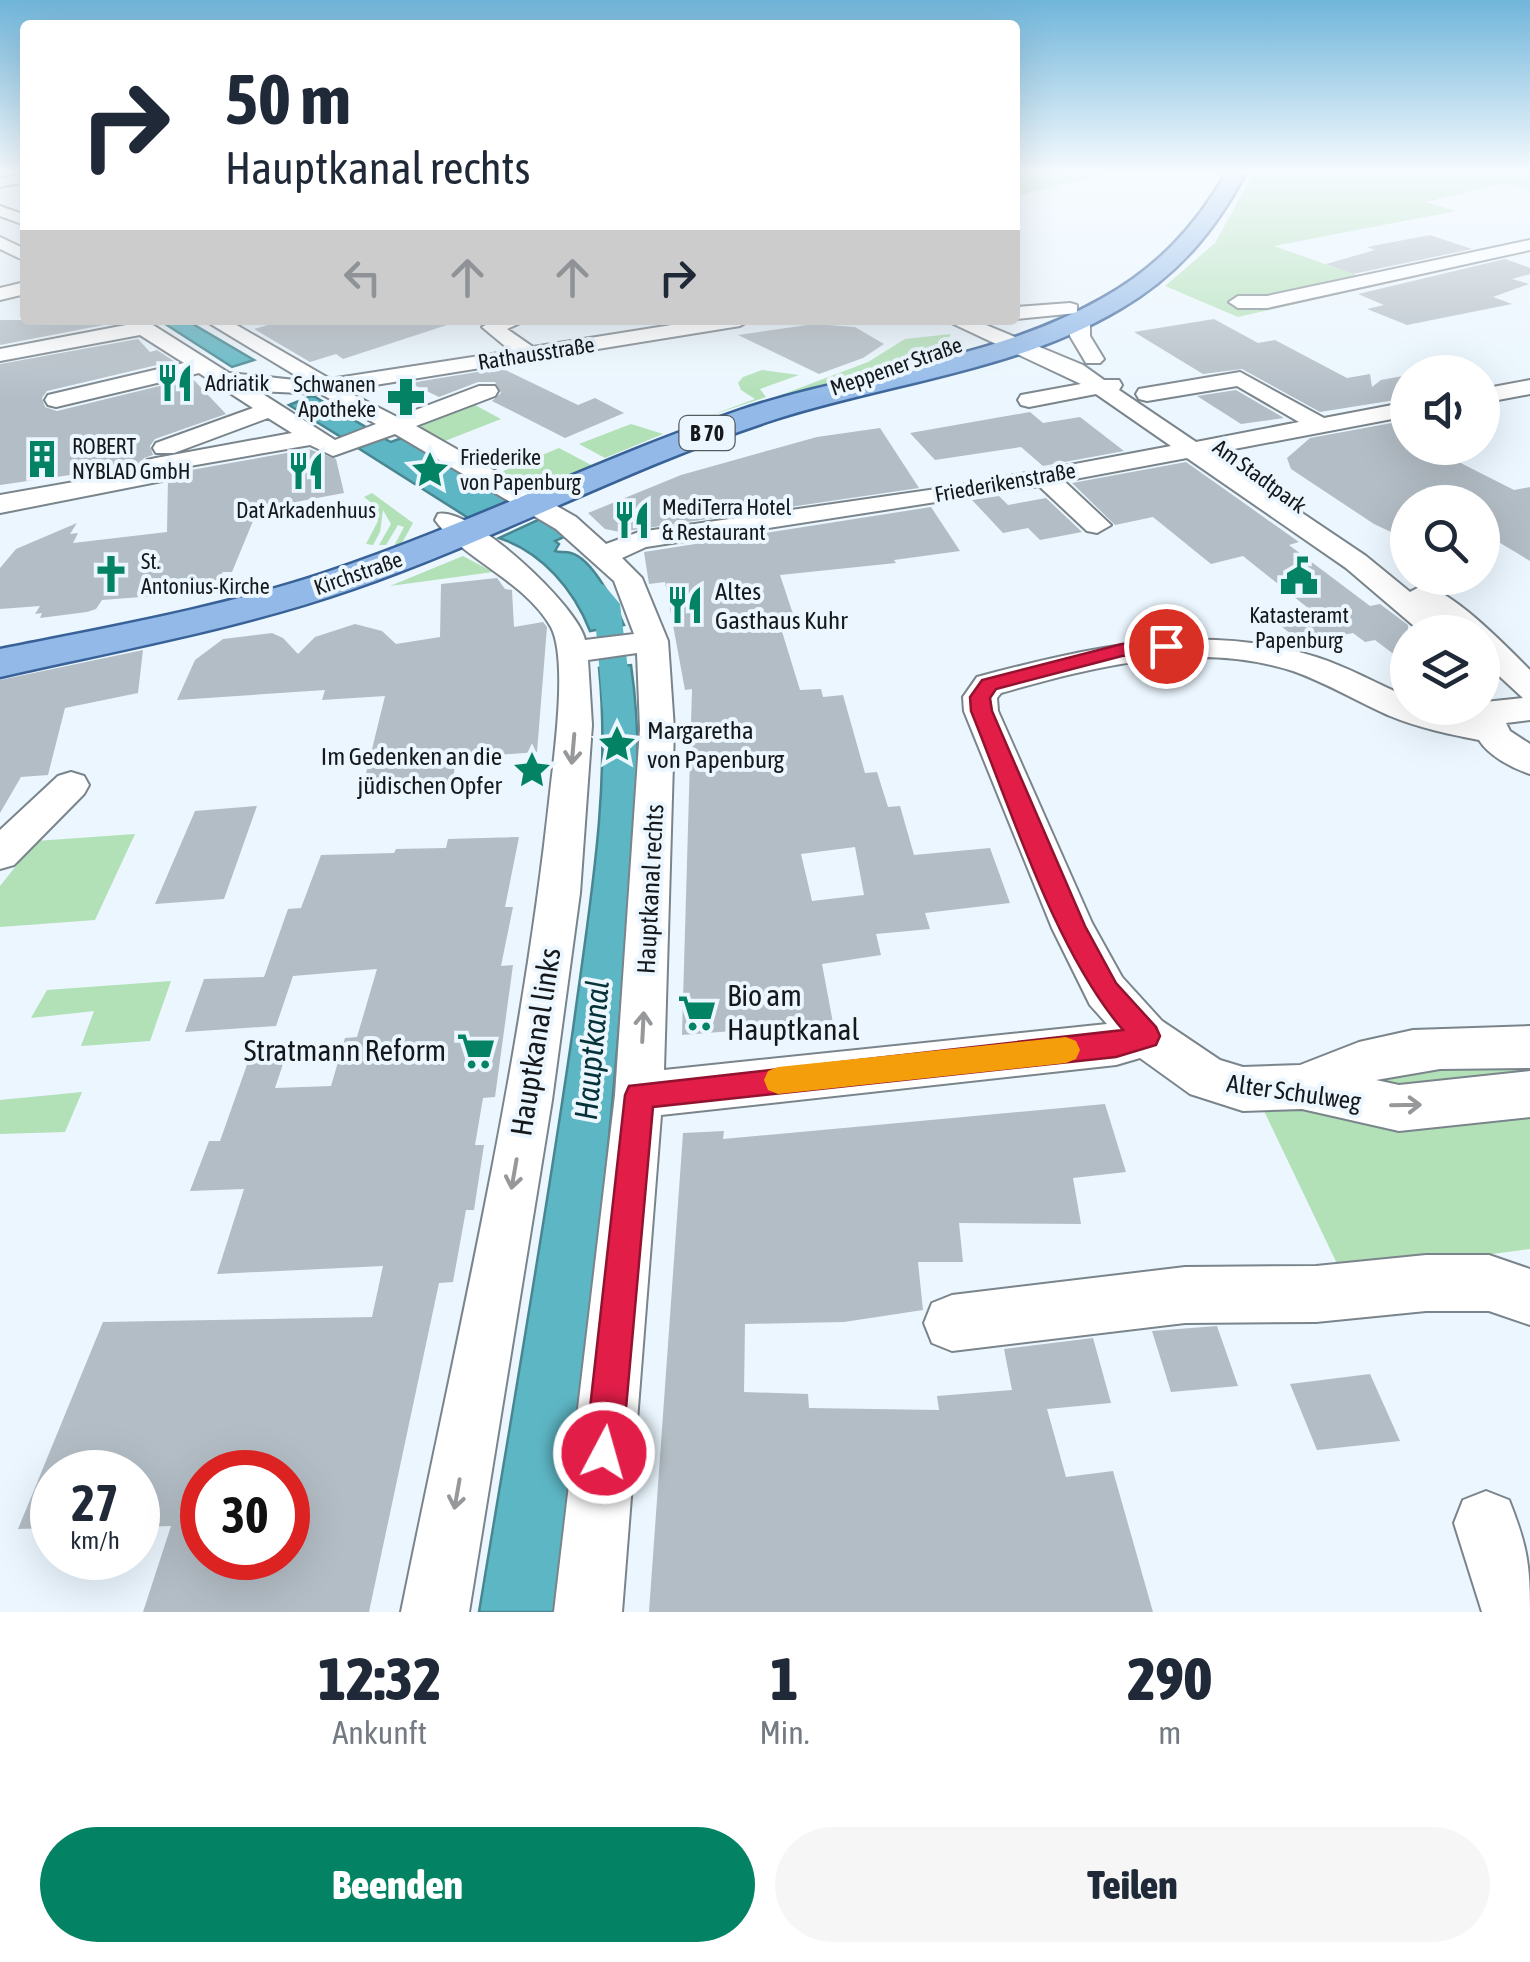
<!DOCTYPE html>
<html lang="de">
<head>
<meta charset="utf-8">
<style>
  :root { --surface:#fff; --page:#f6f6f7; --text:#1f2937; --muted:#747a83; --accent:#048364 }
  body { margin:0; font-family:"Asap Condensed",sans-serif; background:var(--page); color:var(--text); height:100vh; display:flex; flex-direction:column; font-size:38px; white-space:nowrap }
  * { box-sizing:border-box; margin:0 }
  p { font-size:32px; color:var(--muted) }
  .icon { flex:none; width:55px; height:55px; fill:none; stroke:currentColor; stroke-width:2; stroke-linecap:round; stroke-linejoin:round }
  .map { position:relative; height:1612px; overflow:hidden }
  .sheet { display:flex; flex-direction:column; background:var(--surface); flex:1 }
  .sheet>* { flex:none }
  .guide { position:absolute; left:20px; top:20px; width:1000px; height:305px; border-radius:10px; box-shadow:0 10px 40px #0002; background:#fff; color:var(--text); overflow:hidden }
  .buttons { position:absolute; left:1390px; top:355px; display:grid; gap:20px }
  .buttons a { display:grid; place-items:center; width:110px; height:110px; border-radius:50%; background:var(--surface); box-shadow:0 10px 40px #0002; font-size:50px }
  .speed { position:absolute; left:30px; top:1450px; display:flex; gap:20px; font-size:50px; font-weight:700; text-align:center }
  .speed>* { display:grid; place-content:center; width:130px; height:130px; border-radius:50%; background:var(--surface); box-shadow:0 10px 40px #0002; line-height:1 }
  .speed small { font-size:25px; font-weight:400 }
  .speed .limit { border:15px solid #d22; background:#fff; color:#111 }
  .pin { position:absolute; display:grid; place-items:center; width:85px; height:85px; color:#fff; margin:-42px; border:5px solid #fff; border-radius:50%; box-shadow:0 2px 10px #0007 }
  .me { position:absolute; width:110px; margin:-55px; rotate:6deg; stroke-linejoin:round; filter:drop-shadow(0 0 8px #0008) }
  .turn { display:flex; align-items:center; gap:35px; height:210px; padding:0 40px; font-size:45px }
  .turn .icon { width:130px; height:130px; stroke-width:2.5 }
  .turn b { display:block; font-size:70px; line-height:85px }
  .lanes { display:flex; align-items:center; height:95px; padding:0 40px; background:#0003; justify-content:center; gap:50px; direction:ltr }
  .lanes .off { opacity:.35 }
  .eta { display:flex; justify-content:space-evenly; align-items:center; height:170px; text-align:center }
  .eta b { font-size:60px; font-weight:800; line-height:70px }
  .cta { display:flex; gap:20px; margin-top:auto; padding:20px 40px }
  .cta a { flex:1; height:115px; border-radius:60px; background:var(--accent); color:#fff; font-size:40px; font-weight:800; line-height:115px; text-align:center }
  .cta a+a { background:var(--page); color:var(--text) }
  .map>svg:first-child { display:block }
  .green { fill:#b2e0b7 }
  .water { fill:#5db6c4; stroke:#488792; stroke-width:2.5 }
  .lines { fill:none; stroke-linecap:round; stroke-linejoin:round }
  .canal { fill:#5db6c4; fill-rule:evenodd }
  .building { fill:#b3bdc5; fill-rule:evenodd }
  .minor-casing { stroke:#7a848b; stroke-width:4 }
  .major-casing { stroke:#386297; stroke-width:5 }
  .minor { fill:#fff; fill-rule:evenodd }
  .major { fill:#92b9e8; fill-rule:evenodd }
  .oneway { stroke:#969899 }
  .route { fill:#e11d48; stroke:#92132f; stroke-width:2.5 }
  .slow { fill:#f59e0b }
  .labels { text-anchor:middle; stroke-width:8; stroke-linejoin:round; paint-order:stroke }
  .far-street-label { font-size:22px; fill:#16191c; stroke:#ebf6fe }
  .far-poi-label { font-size:22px; fill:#16191c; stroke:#ebf6fe; text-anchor:start }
  .shield { fill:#ebf6fe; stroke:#565b60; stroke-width:2.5 }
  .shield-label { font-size:22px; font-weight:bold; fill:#16191c }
  .poi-label { font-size:25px; fill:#16191c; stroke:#ebf6fe; text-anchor:start }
  .street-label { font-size:25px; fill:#16191c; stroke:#ebf6fe }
  .near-poi-label { font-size:30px; fill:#16191c; stroke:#ebf6fe; text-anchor:start }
  .near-street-label { font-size:30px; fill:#16191c; stroke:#ebf6fe }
  .near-water-label { font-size:32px; font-style:italic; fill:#063239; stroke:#ebf6fe }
</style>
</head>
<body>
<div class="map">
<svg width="1530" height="1612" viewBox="0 0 1530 1612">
  <rect width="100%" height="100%" fill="#ebf6fe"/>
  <path class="green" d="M1102,172L1097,176L1015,196V172Z
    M1254,172H1530V190L1503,184L1425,202L1456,211L1274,246L1382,284L1238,317L1165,286L1215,243Z
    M951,334L945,344L608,461L868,362L905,339Z
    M762,370L799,375L760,389L766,397L706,417L755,399L741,390L738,383L743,377Z
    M473,404L501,419L445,441L417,425Z
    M631,424L663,434L605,458L579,444Z
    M559,448L593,466L535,492L501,472Z
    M372,493L413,523L402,543L394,546L404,527L398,525L386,545H379L391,524L383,510L380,532L373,545L366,544L378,521L373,504L364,497Z
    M463,556L493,572L390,586Z
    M135,834L95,920L0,927V886L36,841Z
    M171,981L150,1041L81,1046L94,1011L31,1018L47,990Z
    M1530,1060V1084L1420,1096L1372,1082V1072Z
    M82,1092L65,1132L0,1134V1100Z
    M1530,1105V1249L1342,1274L1263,1109Z"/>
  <path class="water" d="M159,320H186L254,360L232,367Z
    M311,396L315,397L369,429L346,440L289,405Z
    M383,438L391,442L402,438L508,501L470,519L358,448Z
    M540,519L566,536L555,541L559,544L555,551C560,553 565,551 571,553C593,559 616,606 624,625L590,631C574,590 542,552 499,538Z
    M631,665C647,772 631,884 622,991C605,1199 581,1405 557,1612H479C511,1418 545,1224 573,1029C589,909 611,789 599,668Z"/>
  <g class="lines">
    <path class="canal" d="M595,582L604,585L620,604L633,711L628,718H608L603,711L594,605L582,590Z"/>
  </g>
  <path class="building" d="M1430,235L1472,249L1353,274L1326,264L1375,250L1367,247Z
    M1505,259L1530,268V274L1512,279L1529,284L1493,297L1512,304L1407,325L1367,309L1384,305L1358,294Z
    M1214,319L1258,343L1275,340L1347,378L1370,374L1372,387L1381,380L1408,375V398L1320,412L1242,369L1203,374L1134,332Z
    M0,320H103L109,324L0,345Z
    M285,320H446L447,325L343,359L336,354L310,362L254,329Z
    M814,324L855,327L884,344L863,358L819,374L738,335Z
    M138,339L150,352L157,350L174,361L47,391L42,398L45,407L57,411L192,378L226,414L155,439L150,446L153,455L144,458L140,465L0,485V364Z
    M501,368L578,405L595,398L624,413L565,438L492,401L501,393L495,382H478L439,397L410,383Z
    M1236,390L1284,418L1241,424L1197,396Z
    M1030,412L1043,423L1080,417L1124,451L1043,466L1021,447L935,460L910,433Z
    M1408,420V448H1431L1514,490L1530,487V561L1482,532V502H1408V540L1374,524L1291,469L1287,458L1310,438Z
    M880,428L919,488L620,532L605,529L588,513L681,475L817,437Z
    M309,449L336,459L344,493L258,509L232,572H223L216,580L192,581L189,590L181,594L102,600L96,609L87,612L40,618L42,613L35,614L40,606L0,609V568L16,549L77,523L70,534L78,533L73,543L167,532L168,478L185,471Z
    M1186,462L1299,542L1289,545L1370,606L1380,604L1408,625V665L1375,640L1365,642L1353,633L1303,644L1270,617L1308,608L1243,556L1211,564L1153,517L1115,525L1072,483Z
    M999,496L1008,505L1046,498L1082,532L1040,540L1028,528L1003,533L972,500Z
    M931,507L960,551L894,560L896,563L780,575L796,623L780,625L800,690L821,689L823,697L843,695L865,773L877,772L888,807L900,806L914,855L990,848L1010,903L925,913L930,929L876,934L881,955L822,964L833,1023L682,1035L692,689L685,690L665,582L649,584L644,552ZM855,847L864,895L812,901L801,854Z
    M497,578L505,589L512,590L514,627L543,622L547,627L537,752L456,758L452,787L361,794L385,696L322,700L325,690L177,700L195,660L223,639L272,633L283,638L298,654L315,637L355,624L382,631L396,644L440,637L441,584Z
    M143,650L138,693L65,708L48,775L21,777L0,813V680Z
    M257,806L224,899L155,904L195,811Z
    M519,837L505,907H513L501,966L513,965L495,1097L483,1098L475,1145H484L474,1210H466L453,1282L439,1283L369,1612H143L171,1526L138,1527V1472H52V1528L18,1529L103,1322L372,1317L383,1266L217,1274L244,1189L190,1191L209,1141H220L249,1059L285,1058L275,1088L331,1086L345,1038L357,1037L377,969L293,976L276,1026L185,1032L204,979L264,977L288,909L301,908L321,855L394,853L396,849L446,848L448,839ZM202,1472H288V1558H202Z
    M1105,1104L1126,1172L1073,1178L1081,1224L959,1223L963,1262H918L923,1310L844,1322L745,1324L744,1392L808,1394L809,1408L939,1410L937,1396L1012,1390L1004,1349L1093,1338L1111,1403L1047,1409L1066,1477L1113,1471L1153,1612H649L683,1133L724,1131L723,1139Z
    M1217,1326L1238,1386L1171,1392L1152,1331Z
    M1370,1374L1400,1441L1317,1450L1290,1384Z"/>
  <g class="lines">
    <g class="minor-casing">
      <path id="minor" d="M25,174V182L0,187V179Z
        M0,206L25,215V225L0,216Z
        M0,237L25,249V261L0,249Z
        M1530,240V250L1267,308H1238L1229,302L1238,296H1267Z
        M25,282V294L0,300V288Z
        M1070,303L1077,305V313L1015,319V307Z
        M1080,314L1090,320V336L1104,359L1100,363H1086L1070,336V320Z
        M121,320H145L229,373L305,381L204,320H228L330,379L511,351L482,327L495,320H527L507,329L533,347L703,320H750L740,326L344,390L397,417L479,386H495L498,391L495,396L416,426L576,517L606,544L639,532L957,486L1171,446L1096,394L1029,407L1021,405L1018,400L1021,395L1081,384L945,320H974L1083,365L1104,380H1119L1122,385L1119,390L1196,442L1299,422L1237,386L1147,401L1139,399L1136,394L1139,389L1240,372L1324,418L1408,402V416L1213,453L1366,556L1410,592L1423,585C1455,593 1506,646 1530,670V720L1506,723L1510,731L1530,744V774C1512,768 1489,756 1479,740C1449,734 1419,728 1390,716C1358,702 1327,683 1293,671C1197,640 1095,666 1001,693L997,698L998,711L1092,923L1122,977L1162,1021L1220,1060L1243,1067L1300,1065L1359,1042L1413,1030L1530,1026V1068L1440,1069L1376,1080L1399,1085L1530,1071V1117L1399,1131L1302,1109L1243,1111L1190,1094L1140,1058L1116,1065L661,1115L622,1612H554L615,1095L640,729L637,653L588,660L592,725L580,893L552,1100L469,1612H401C456,1340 521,1068 550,793C554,756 568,659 551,627C525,581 463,559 435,520L438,514C471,506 579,607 585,640L634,634L614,581L556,529L395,434L333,456L310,445L167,470L162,481L0,513V495L142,470L147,460L156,458L292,433L268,418L174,453H156L153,448L156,443L253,408L199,373L56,407L48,405L45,400L48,395L184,363L140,335L0,361V349L126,325ZM258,391L321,394L376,424L335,440ZM1187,458L1346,568L1421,632H1482V660L1523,698L1485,702L1475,715L1435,708H1408V697C1377,684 1348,667 1316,657C1201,621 1090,647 977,677L963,697L964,711L1052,928L1090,1005L1107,1024L664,1070L674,729L668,641L642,578L622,558L646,547L1039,486L1087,531L1097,533L1111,525L1064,481Z
        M1530,380V394L1482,403V389Z
        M71,772L84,776L89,785L84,794L14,865L0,869V830L58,776Z
        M1426,1255H1489L1530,1269V1325L1489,1311H1426L1316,1322L1185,1323L952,1351L932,1343L924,1323L932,1303L952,1295L1185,1267L1316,1266Z
        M1486,1491L1509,1500C1527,1545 1530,1564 1530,1612H1482L1454,1523L1463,1500Z"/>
    </g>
    <g class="major-casing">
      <path id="major" d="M1227,172H1246C1215,231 1177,276 1120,309C1012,373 884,383 767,422C626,469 494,540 353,589C238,629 118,650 0,677V649C109,627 219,608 324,573C465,526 599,459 740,410C860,370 989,362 1101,299C1157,268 1195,227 1227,172Z"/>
    </g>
    <use href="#minor" class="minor"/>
    <use href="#major" class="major"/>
  </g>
  <defs><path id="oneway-shaft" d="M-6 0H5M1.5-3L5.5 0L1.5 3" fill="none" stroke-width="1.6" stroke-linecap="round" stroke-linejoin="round" transform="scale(2.5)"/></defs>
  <g class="oneway">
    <use href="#oneway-shaft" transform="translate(573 749) rotate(95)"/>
    <use href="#oneway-shaft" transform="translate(643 1027) rotate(-87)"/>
    <use href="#oneway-shaft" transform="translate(1406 1105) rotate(-1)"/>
    <use href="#oneway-shaft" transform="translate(514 1174) rotate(100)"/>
    <use href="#oneway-shaft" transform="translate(457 1494) rotate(100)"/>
  </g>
  <linearGradient id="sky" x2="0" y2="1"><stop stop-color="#70b5da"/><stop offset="0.43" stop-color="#f6fbff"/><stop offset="1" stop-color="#f6fbff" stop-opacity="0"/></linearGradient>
  <rect width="1530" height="398" fill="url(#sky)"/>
  <path class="route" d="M1166,640L1173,642V650L1122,656L996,689L990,698L992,711L1085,926L1116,983L1156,1027L1160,1036L1156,1045L1116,1057L653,1107L622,1453L617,1466L604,1472L591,1466L585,1453L625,1095L629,1086L1123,1030C1055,951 1011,809 971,711L970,697L982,680L1122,644Z"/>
  <path class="slow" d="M1066,1037L1076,1041L1080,1050L1076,1059L1066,1063L778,1094L768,1090L764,1080L768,1071L778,1067Z"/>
  <defs>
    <g id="restaurant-bare" transform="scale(3)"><path d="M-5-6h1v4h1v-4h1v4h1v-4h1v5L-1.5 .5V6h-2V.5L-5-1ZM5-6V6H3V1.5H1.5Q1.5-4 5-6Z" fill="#048364" stroke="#ebf6fe" stroke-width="2.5" paint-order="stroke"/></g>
    <g id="pharmacy-bare" transform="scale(3)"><path d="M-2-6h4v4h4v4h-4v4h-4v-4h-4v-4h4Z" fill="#048364" stroke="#ebf6fe" stroke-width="2.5" paint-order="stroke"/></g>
    <g id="building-bare" transform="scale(3)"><path d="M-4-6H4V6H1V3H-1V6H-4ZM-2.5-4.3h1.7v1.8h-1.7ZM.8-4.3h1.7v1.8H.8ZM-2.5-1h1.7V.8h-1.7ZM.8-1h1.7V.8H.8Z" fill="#048364" stroke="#ebf6fe" stroke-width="2.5" paint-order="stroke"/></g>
    <g id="sight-bare" transform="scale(3)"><path d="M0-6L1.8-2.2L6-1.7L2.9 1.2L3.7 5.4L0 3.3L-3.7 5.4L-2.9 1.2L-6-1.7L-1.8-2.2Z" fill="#048364" stroke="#ebf6fe" stroke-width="2.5" paint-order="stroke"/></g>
    <g id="church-bare" transform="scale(3)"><path d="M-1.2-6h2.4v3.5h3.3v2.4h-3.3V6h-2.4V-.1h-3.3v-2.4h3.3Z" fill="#048364" stroke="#ebf6fe" stroke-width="2.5" paint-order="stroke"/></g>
    <g id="civic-bare" transform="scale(3)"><path d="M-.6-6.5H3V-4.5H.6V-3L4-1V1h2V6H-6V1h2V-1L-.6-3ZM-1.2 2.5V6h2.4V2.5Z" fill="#048364" stroke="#ebf6fe" stroke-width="2.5" paint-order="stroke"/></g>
    <g id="supermarket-bare" transform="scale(3)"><path d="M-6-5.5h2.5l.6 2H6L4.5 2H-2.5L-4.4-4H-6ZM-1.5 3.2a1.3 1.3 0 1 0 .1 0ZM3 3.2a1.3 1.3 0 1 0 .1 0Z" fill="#048364" stroke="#ebf6fe" stroke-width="2.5" paint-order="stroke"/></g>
  </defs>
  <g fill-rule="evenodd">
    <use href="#restaurant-bare" x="175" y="383"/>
    <use href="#pharmacy-bare" x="406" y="397"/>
    <use href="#building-bare" x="42" y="459"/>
    <use href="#sight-bare" x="430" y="470"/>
    <use href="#restaurant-bare" x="306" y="471"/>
    <use href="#restaurant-bare" x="632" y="520"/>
    <use href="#church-bare" x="111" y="574"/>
    <use href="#civic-bare" x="1299" y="576"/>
    <use href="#restaurant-bare" x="685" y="605"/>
    <use href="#sight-bare" x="617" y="744"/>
    <use href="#sight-bare" x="532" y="770"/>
    <use href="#supermarket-bare" x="697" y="1013"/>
    <use href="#supermarket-bare" x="476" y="1051"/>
  </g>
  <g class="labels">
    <g class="far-street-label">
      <text transform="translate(536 353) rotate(-9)" y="8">Rathausstraße</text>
      <text transform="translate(896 366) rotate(-19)" y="8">Meppener Straße</text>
      <text transform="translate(1260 476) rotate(36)" y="8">Am Stadtpark</text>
      <text transform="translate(1005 482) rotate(-10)" y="8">Friederikenstraße</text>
      <text transform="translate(358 573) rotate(-19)" y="8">Kirchstraße</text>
    </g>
    <g class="far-poi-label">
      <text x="205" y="391">Adriatik</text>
      <text x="376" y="392" text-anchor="end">Schwanen<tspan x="376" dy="25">Apotheke</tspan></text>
      <text x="72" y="454">ROBERT<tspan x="72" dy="25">NYBLAD GmbH</tspan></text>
      <text x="460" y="465">Friederike<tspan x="460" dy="25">von Papenburg</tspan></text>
      <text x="662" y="515">MediTerra Hotel<tspan x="662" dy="25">&amp; Restaurant</tspan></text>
      <text x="306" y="518" text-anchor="middle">Dat Arkadenhuus</text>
      <text x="141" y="569">St.<tspan x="141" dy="25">Antonius-Kirche</tspan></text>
      <text x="1299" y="623" text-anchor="middle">Katasteramt<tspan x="1299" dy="25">Papenburg</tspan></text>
    </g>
    <rect class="shield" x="679.5" y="416" width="55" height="34" rx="8"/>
    <g class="shield-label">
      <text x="707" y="441">B 70</text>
    </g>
    <g class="poi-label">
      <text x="715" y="600">Altes<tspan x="715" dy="29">Gasthaus Kuhr</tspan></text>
      <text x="647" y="739">Margaretha<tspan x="647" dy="29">von Papenburg</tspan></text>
      <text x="502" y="765" text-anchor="end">Im Gedenken an die<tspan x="502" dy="29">jüdischen Opfer</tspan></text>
    </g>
    <g class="street-label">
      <text transform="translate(650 889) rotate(-87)" y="9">Hauptkanal rechts</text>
      <text transform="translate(1294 1092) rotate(8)" y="9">Alter Schulweg</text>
    </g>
    <g class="near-poi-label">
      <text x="727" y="1006">Bio am<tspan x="727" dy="34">Hauptkanal</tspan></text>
      <text x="446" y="1061" text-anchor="end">Stratmann Reform</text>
    </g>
    <g class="near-street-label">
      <text transform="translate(536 1042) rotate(-81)" y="10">Hauptkanal links</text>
    </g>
    <g class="near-water-label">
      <text transform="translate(592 1050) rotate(-85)" y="11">Hauptkanal</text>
    </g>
  </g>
</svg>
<div class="buttons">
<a><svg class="icon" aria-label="sound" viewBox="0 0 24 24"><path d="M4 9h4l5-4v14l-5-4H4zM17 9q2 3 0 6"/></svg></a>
<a><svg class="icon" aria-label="search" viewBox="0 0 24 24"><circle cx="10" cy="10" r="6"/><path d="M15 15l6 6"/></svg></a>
<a><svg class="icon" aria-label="layers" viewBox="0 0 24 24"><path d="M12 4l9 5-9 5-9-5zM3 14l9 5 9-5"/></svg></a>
</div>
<div class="speed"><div>27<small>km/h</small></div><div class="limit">30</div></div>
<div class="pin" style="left:1166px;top:646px;background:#d93025"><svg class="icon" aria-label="arrive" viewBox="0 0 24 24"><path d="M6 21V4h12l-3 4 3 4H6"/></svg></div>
<svg class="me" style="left:604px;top:1453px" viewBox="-20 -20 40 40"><circle r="17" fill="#e11d48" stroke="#fff" stroke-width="3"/><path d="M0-11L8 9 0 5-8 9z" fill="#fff"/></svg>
<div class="guide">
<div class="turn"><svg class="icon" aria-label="right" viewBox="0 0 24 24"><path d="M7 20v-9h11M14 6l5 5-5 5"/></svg><div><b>50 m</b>Hauptkanal rechts</div></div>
<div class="lanes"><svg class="icon off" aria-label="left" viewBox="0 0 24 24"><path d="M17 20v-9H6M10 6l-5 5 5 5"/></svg><svg class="icon off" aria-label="ahead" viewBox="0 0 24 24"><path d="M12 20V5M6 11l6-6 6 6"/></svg><svg class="icon off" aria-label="ahead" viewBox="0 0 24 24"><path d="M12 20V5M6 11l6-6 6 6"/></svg><svg class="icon" aria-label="right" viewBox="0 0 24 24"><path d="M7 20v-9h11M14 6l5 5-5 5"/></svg></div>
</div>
</div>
<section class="sheet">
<div class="eta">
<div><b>12:32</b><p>Ankunft</p></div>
<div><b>1</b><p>Min.</p></div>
<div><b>290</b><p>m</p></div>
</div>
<div class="cta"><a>Beenden</a><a>Teilen</a></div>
</section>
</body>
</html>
